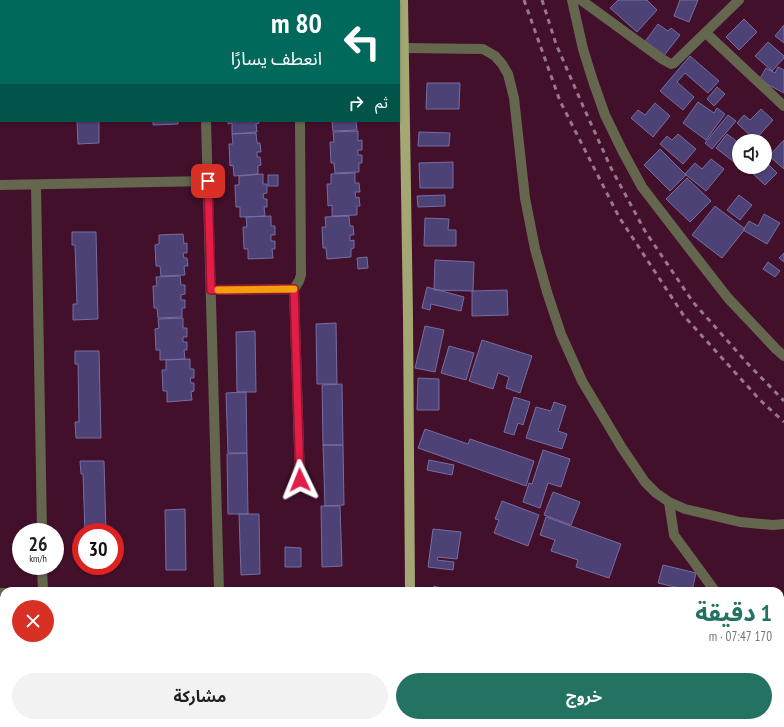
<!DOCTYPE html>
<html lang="ar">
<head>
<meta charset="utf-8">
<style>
  :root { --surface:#fff; --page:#f2f2f2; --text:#202124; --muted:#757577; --accent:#247262 }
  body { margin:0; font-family:"PT Sans Narrow","Noto Sans Arabic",sans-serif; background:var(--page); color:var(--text); direction:rtl; height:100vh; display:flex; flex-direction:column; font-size:15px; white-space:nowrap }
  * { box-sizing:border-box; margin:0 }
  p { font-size:13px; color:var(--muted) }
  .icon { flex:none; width:22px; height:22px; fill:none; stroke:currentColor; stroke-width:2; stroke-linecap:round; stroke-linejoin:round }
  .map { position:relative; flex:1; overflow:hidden; direction:ltr }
  .panel { position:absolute; left:0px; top:587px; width:784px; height:140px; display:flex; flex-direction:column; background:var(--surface); border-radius:12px 12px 0 0; box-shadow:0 1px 3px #0004; direction:rtl }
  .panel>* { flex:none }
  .guide { position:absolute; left:0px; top:0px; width:400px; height:122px; box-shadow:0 1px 3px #0004; direction:rtl; background:#00695c; color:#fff; overflow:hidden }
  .tools { position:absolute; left:732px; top:134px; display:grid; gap:8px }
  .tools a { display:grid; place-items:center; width:40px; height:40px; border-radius:50%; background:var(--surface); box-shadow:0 1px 3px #0004; font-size:20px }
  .speed { position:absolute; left:12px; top:523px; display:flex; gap:8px; font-size:20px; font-weight:700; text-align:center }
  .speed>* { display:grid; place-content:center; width:52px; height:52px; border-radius:50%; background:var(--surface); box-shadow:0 1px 3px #0004; line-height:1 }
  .speed small { font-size:10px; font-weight:400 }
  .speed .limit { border:6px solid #d22; background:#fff; color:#111 }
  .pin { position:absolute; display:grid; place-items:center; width:34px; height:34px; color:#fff; margin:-17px; border-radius:8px; box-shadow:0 2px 6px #0006 }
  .me { position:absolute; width:44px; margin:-22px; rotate:358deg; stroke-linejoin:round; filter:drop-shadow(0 0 3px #0008) }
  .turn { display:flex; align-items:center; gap:14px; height:84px; padding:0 12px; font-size:18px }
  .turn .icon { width:52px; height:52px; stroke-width:2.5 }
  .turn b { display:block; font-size:28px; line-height:34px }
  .then { display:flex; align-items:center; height:38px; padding:0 12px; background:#0003; gap:8px; font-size:15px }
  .round { display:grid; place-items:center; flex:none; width:42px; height:42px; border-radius:21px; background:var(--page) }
  .summary { display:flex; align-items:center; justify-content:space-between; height:68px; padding:0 12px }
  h1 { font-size:24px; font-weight:700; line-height:30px; color:var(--accent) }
  .cta { display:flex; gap:8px; margin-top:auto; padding:8px 12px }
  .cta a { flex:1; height:46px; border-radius:24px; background:var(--accent); color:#fff; font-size:16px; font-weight:700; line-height:46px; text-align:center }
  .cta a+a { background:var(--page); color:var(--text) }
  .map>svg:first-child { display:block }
  .building { fill:#4d4275; stroke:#776da3 }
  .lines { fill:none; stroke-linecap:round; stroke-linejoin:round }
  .minor { stroke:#64674e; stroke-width:10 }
  .major { stroke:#a3a774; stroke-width:10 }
  .rail { stroke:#997888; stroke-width:3; stroke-dasharray:5 5; stroke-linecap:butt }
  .route-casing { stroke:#92132f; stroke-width:10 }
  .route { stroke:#e11d48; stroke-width:7 }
  .slow { stroke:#f59e0b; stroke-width:7 }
</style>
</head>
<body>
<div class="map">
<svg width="784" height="727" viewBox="0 0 784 727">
  <rect width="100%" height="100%" fill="#42102a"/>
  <path class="building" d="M172,0L173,1H148L161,0Z
    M618,0H647L657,10L637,32L610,8Z
    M680,0H698L689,22L674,16Z
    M744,19L757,32L739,50L726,37Z
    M658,24L668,31L671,28L680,35L663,57L644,43Z
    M784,25V43L775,36Z
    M768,42L784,56V58L772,71L755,56Z
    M690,56L719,81L708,93L685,73L677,82L694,97L683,110L660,91Z
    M778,67L784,70V93L759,80L766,68L775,73Z
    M427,83H460L459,109H426Z
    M717,87L725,94L714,106L707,99Z
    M698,102L714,113L717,108L725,114L706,140L683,123Z
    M655,103L670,116L653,137L631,118L638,110L645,115Z
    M761,109L773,120L755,140L737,123L744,115L750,120Z
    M728,115L736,121L712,149L705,143Z
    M77,121H99V143L78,144Z
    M153,121H178V124L153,125Z
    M228,121H259V123L256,124L257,132L232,134V123L228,124Z
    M332,121H358H356L357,130L333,131Z
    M358,131V141L362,140V150H358V155H362V163H359V172L335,173L334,163H331L330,142H334L333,132Z
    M419,132L450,133L449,146H418Z
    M256,133L257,143H260L261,152H257V157H260L261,165L258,166V174L234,176L233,165L230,166L229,144H233L232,134Z
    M678,134L696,149L683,164L660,144L667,136L672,140Z
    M727,134L739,143V166L716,148Z
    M784,140V169L769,156Z
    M660,149L686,175L670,191L644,165Z
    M711,159L724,169L706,191L685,174L695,163L702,169Z
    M765,161L777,173L765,185L751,172L757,167H765Z
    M453,162V188H420L419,163Z
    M355,173V183H359L360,192H355L356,198L359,197L360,206H357V215L332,216V205L328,206L327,184H331V174Z
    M263,174V184H267V193L263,194L264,199H267V207H264L265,216L240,217V207H236L235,185H239V176Z
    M268,175H278V186H268Z
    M687,178L711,201L690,222L666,199Z
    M445,195V206L418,207L417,196Z
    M739,195L752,205L740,220L727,210Z
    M715,206L745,229L722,258L692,235Z
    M764,214L780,223L767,244L743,230L749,221L758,226Z
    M271,216V226H275V235H271V241H275V249H272L273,258L248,259V249H244L243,227H247L246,217Z
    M349,216L350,226H353L354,235H350V241L354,240V248L351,249V257L327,259L326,248H323L322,227H326L325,217Z
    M425,218L449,219L448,230H456V246H424Z
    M72,232H96L98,319L73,320V304H77L75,245H72Z
    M183,234L184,244L187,243V253H183L184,258H187L188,266H184L185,275L161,276L160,266H156L155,245L159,244V235Z
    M784,253V262L779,258Z
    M367,257L368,268L358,269L357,258Z
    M435,260L474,262L473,291L434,290Z
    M768,262L780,271L775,277L763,269Z
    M180,276L181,285H185V294L181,295V300H185V308H182V317L158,318L157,308H154L153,286H157L156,277Z
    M427,287L464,297L461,311L431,304L430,310L422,308Z
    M507,290L508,315L472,316V291Z
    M183,318V328H187V337H183V342H187V350H184L185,359L160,360V350H156L155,329L159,328L158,319Z
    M336,323L337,384H317L316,324Z
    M425,326L444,330L435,372L415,368Z
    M255,331L256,392H237L236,332Z
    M482,340L532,356L520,393L506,388L509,377L498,373L493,389L469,381Z
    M449,346L474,353L466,380L441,373Z
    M75,351H99L101,438H76L75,422H79L78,364H75Z
    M190,359V369H194V378H190L191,383H194V391L191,392L192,400L167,402V391H163L162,370H166V360Z
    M418,378L439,379V410H417Z
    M342,384L343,445H323L322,385Z
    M246,392L247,453H228L226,393Z
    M514,397L530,402L523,425L518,423L514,435L504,432Z
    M554,402L566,406L558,431L567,434L562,449L526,438L536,407L551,411Z
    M425,429L468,444L470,439L534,461L526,486L418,448Z
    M323,445H343L344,505L325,506Z
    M543,450L570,459L561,487L548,483L540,508L523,502L529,483L532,484Z
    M247,453L248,514H228L227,454Z
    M429,460L454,465L452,475L427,470Z
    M80,461H104L106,532H85L83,474H81Z
    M553,492L580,502L571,525L544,515Z
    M502,501L539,515L528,546L494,533L499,520L495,519Z
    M321,506H340L342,566L322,567Z
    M185,509L186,570H166L165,510Z
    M239,514H259L260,574L241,575Z
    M546,517L621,544L609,578L576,567L578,560L551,551L555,540L540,535Z
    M433,529L461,532L457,559L438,557L437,560L454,562L453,570L428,567Z
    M285,547L301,548V567H285Z
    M663,565L696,573L692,591L658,583Z
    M434,586L450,591H432Z
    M0,622H4V709H0Z
    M61,723H81V727H61Z
    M166,723H186V727H166Z
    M232,723H252V727H232Z
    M342,723H362V727H342Z
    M429,723H459L470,726L429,727H428Z
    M561,723H567L578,727H559Z
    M631,723H663L662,727H636L632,726L633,724Z
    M674,723H689L687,727H672Z"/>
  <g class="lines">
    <path class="minor" d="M39,0V1
      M203,0V1
      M572,0L583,49L593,81L605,115L622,150L642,187L689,248L728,298L776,349L784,356
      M581,0L662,59L671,64L674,63L739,0
      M706,33L784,106
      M404,48L483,49L495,56L502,64L508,74L514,98L525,198L535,249L547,292L561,334L582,381L622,448L645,482L656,493L669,502L685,509L740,522L773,525L784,524
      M206,121L219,591
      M300,121L301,275L299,281L294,289L300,480
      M0,185L208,181
      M36,185L42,532
      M211,290L294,289
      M669,502L674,535L715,591
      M42,566L43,591
      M0,593H4
      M780,647L784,650
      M124,723V727
      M213,723V727
      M302,723V727
      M695,727L697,723"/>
    <path class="major" d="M403,0L408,317L410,591
      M418,723V727"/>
    <path class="rail" d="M524,0L560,101L619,217L684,316L760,400L784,422
      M542,0L556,44L583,106L611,168L645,231L693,302L748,364L784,401"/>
  </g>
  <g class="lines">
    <g class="route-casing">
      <path id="route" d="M208,181L211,290L294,289L300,480"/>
    </g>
    <use href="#route" class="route"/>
    <path class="slow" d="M218,290L294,289"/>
  </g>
</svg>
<div class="tools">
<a><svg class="icon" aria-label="sound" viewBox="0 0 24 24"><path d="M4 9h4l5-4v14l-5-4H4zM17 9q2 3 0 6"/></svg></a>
</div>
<div class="speed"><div>26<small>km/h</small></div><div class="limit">30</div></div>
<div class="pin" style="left:208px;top:181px;background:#d93025"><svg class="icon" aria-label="arrive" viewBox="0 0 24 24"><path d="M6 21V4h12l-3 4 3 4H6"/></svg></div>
<svg class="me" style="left:300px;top:480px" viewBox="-20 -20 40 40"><path d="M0-17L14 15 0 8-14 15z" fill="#e11d48" stroke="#fff" stroke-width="4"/></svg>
<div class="guide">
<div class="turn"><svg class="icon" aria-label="left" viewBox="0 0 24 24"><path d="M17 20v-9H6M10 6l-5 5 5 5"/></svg><div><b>80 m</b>انعطف يسارًا</div></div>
<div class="then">ثم<svg class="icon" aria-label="right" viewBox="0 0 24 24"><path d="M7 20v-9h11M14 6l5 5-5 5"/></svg></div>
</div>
<section class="panel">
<div class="summary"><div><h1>1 دقيقة</h1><p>170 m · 07:47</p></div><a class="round" style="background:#d93025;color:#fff"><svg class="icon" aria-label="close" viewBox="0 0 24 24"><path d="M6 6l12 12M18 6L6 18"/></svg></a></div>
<div class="cta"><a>خروج</a><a>مشاركة</a></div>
</section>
</div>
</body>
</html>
